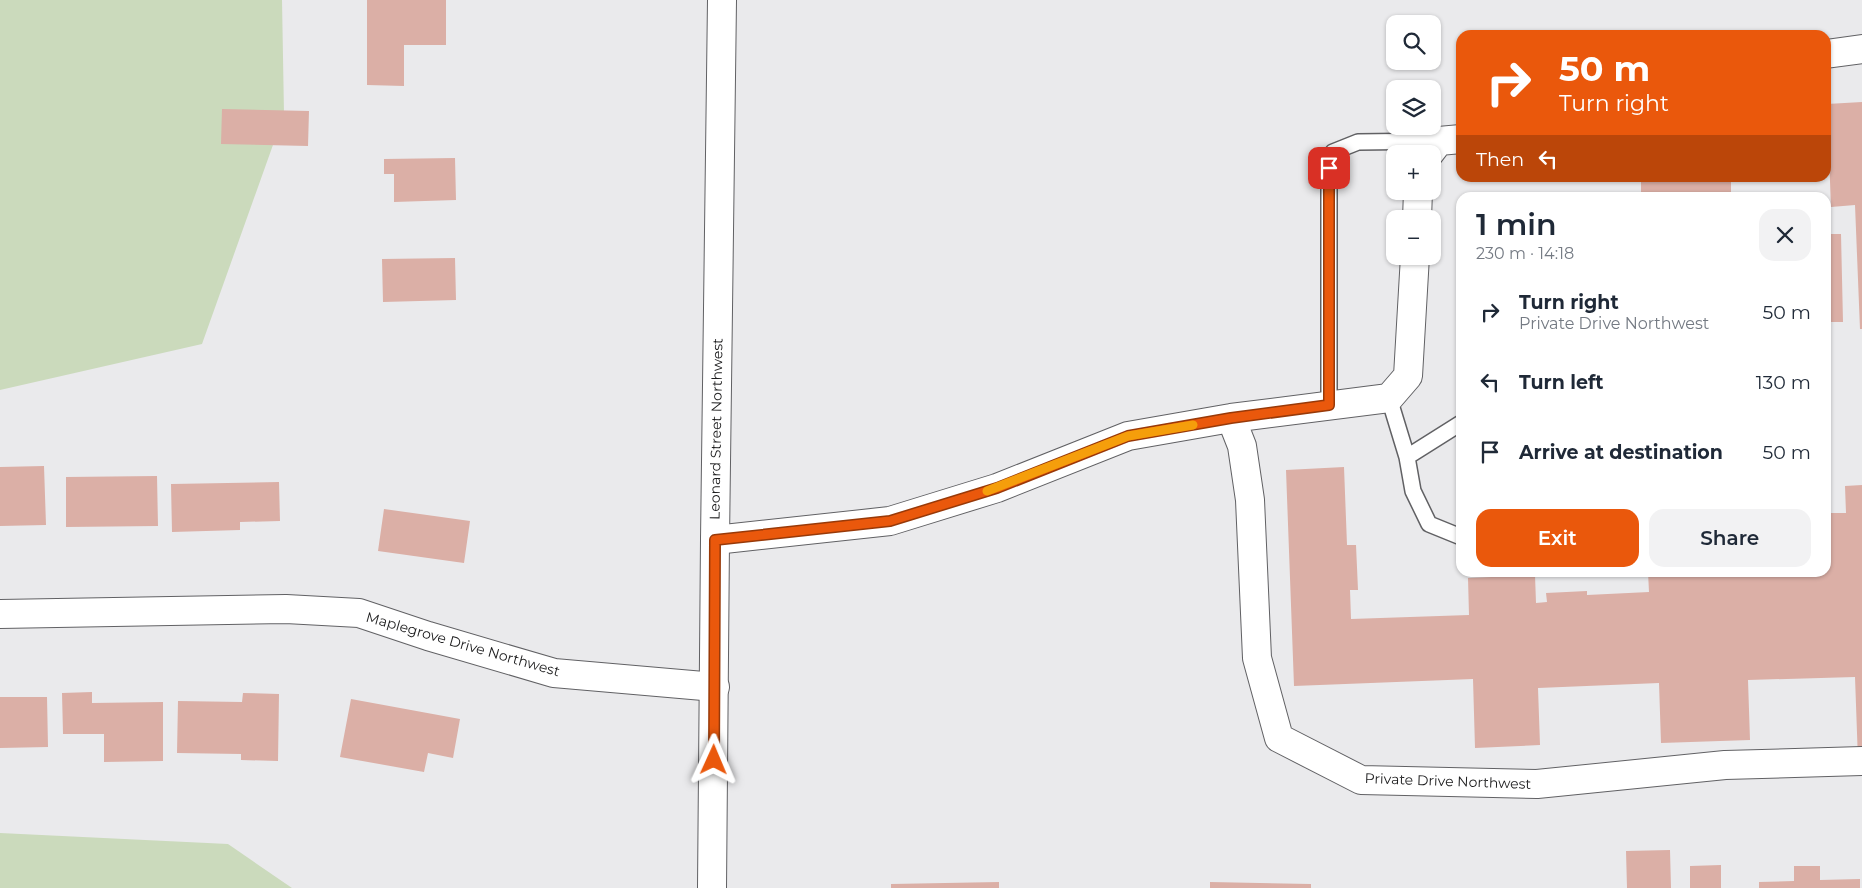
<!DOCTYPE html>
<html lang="en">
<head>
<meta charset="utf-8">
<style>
  :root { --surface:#fff; --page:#f2f2f3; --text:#1f2937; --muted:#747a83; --accent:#ea580c }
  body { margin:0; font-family:Montserrat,sans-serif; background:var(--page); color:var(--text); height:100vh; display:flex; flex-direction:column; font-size:19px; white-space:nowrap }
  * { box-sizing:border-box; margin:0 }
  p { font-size:16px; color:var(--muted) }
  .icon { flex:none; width:28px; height:28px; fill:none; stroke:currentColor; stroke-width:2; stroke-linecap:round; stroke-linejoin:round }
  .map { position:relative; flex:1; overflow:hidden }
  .side { position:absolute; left:1456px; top:192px; width:375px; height:385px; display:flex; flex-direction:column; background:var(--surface); border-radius:15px; box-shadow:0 1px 4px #0004 }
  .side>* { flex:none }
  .banner { position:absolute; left:1456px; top:30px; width:375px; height:152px; border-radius:15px; box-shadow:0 1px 4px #0004; background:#ea580c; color:#fff; overflow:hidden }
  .buttons { position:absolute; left:1386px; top:15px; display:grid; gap:10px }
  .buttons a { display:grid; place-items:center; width:55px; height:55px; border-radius:10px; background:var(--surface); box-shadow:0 1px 4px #0004; font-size:25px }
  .pin { position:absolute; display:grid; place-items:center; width:42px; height:42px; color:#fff; margin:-21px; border-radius:10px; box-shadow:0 2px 8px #0006 }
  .me { position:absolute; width:55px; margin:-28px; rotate:1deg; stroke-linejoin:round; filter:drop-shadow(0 0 4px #0008) }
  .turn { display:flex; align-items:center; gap:18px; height:105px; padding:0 20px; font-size:22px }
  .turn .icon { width:65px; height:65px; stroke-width:2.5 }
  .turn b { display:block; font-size:35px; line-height:42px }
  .then { display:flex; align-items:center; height:48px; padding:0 20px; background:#0003; gap:10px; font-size:19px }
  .round { display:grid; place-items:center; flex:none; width:52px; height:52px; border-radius:15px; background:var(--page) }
  .summary { display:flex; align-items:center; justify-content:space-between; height:85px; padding:0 20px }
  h1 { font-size:30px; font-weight:600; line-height:38px }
  .action { display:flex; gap:10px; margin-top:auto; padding:10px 20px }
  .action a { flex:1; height:58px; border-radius:15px; background:var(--accent); color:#fff; font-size:20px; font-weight:600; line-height:58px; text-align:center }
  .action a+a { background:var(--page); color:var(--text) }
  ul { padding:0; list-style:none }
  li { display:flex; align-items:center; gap:15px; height:70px; padding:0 20px }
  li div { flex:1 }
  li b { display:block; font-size:19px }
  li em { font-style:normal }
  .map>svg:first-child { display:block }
  .green { fill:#cbdabc }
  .building { fill:#dbafa6 }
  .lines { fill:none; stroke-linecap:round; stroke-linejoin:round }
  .service-casing { stroke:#616164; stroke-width:18 }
  .minor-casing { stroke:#616164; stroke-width:30 }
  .secondary-casing { stroke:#616164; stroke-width:30 }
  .service { stroke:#fff; stroke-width:15 }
  .minor { stroke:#fff; stroke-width:28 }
  .secondary { stroke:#fff; stroke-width:28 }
  .route-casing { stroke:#983908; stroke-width:12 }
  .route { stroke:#ea580c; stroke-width:9 }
  .slow { stroke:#f59e0b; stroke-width:9 }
  .labels { text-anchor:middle; stroke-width:5; stroke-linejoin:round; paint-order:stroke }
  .street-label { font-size:14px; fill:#1a1a1b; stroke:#fff }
</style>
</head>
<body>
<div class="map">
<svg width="1862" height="888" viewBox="0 0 1862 888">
  <rect width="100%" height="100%" fill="#eaeaec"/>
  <path class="green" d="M0,0H282L284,114L202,344L0,390Z
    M0,833L228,844L292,888H0Z"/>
  <path class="building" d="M367,0H446V45H404V86L367,85Z
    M1862,102V329H1860L1855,205L1831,207L1827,104Z
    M222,109L309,111L308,146L221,144Z
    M455,158L456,200L394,202V174H384V159Z
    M1641,178H1731V198H1641Z
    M1826,234H1841L1843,322H1826Z
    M455,258L456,300L383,302L382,259Z
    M44,466L46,525L0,526V467Z
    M1344,467L1347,545H1356L1358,590H1350L1351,619L1469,615L1468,578L1535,575L1536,603L1547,602L1546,593L1587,591V595L1649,592L1648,572H1826V513H1846L1845,486L1862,485V761H1858L1855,677L1748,680L1750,740L1661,743L1659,683L1538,688L1540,745L1475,748L1473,679L1294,686L1286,470Z
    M157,476L158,526L66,527V477Z
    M279,482L280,521L240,522V530L172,532L171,484Z
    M384,509L470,521L464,563L378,551Z
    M92,692V703L163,702V761L104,762V734H63L62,693Z
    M243,693L279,694L278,761L241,760V754L177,753L178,701L242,702Z
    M0,697H47L48,747L0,748Z
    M351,699L460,719L453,758L428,753L424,772L340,757Z
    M1670,850L1671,888H1627L1626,851Z
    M1721,865V888H1690V866Z
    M1794,866H1820V880L1860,879V888H1759V882L1794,881Z
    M999,882V888H891V884Z
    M1210,882L1311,884V888H1210Z"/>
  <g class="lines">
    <g class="service-casing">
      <path id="service" d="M1389,398L1407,457L1461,423
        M1329,405V169L1333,152L1358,142L1439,141
        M1407,457L1413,491L1429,524L1461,537"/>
    </g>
    <g class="minor-casing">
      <path id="minor" d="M1826,54L1862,49
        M1429,154L1439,141L1461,139
        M1417,219L1418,191
        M1231,418L1242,446L1250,500L1257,658L1279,738L1361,780L1537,784L1725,765L1862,761
        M715,540L890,521L997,488L1128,436L1231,418L1389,398L1408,376L1415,256
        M0,614L286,609L359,613L428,636L554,673L715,687"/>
    </g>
    <g class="secondary-casing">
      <path id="secondary" d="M712,888L715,540L722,0"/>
    </g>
    <use href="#service" class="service"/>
    <use href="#minor" class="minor"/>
    <use href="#secondary" class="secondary"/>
  </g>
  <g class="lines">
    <g class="route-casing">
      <path id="route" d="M714,760L715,540L890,521L997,488L1128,436L1231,418L1329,405V168"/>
    </g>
    <use href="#route" class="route"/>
    <path class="slow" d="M987,491L1128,436L1193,425"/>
  </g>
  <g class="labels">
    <g class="street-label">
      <text transform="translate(716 429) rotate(-89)" y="5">Leonard Street Northwest</text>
      <text transform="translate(463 644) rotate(16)" y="5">Maplegrove Drive Northwest</text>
      <text transform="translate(1448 781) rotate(2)" y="5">Private Drive Northwest</text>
    </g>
  </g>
</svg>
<div class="buttons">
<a><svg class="icon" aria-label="search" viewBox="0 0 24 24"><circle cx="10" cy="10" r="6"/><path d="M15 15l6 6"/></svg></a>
<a><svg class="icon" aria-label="layers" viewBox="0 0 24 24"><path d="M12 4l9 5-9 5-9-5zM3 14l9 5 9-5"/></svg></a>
<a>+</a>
<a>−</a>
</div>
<div class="pin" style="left:1329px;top:168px;background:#d93025"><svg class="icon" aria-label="arrive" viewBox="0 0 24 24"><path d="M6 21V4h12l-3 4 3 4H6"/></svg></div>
<svg class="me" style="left:714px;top:760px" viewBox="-20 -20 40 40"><path d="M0-17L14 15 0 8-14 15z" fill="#ea580c" stroke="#fff" stroke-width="4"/></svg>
<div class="banner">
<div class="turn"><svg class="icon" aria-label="right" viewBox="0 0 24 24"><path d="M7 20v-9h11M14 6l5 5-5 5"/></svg><div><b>50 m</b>Turn right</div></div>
<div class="then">Then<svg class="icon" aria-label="left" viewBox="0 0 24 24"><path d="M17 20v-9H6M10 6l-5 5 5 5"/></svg></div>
</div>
<section class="side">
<div class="summary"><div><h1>1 min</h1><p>230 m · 14:18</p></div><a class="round"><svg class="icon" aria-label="close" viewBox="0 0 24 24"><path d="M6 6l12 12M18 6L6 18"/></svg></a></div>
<ul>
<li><svg class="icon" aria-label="right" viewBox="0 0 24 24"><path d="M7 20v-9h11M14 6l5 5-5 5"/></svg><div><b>Turn right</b><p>Private Drive Northwest</p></div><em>50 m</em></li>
<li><svg class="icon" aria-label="left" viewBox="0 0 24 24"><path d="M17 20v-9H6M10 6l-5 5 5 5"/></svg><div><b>Turn left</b></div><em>130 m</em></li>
<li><svg class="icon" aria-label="arrive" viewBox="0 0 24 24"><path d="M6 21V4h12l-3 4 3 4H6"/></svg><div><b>Arrive at destination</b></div><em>50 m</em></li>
</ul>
<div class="action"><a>Exit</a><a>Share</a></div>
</section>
</div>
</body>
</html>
